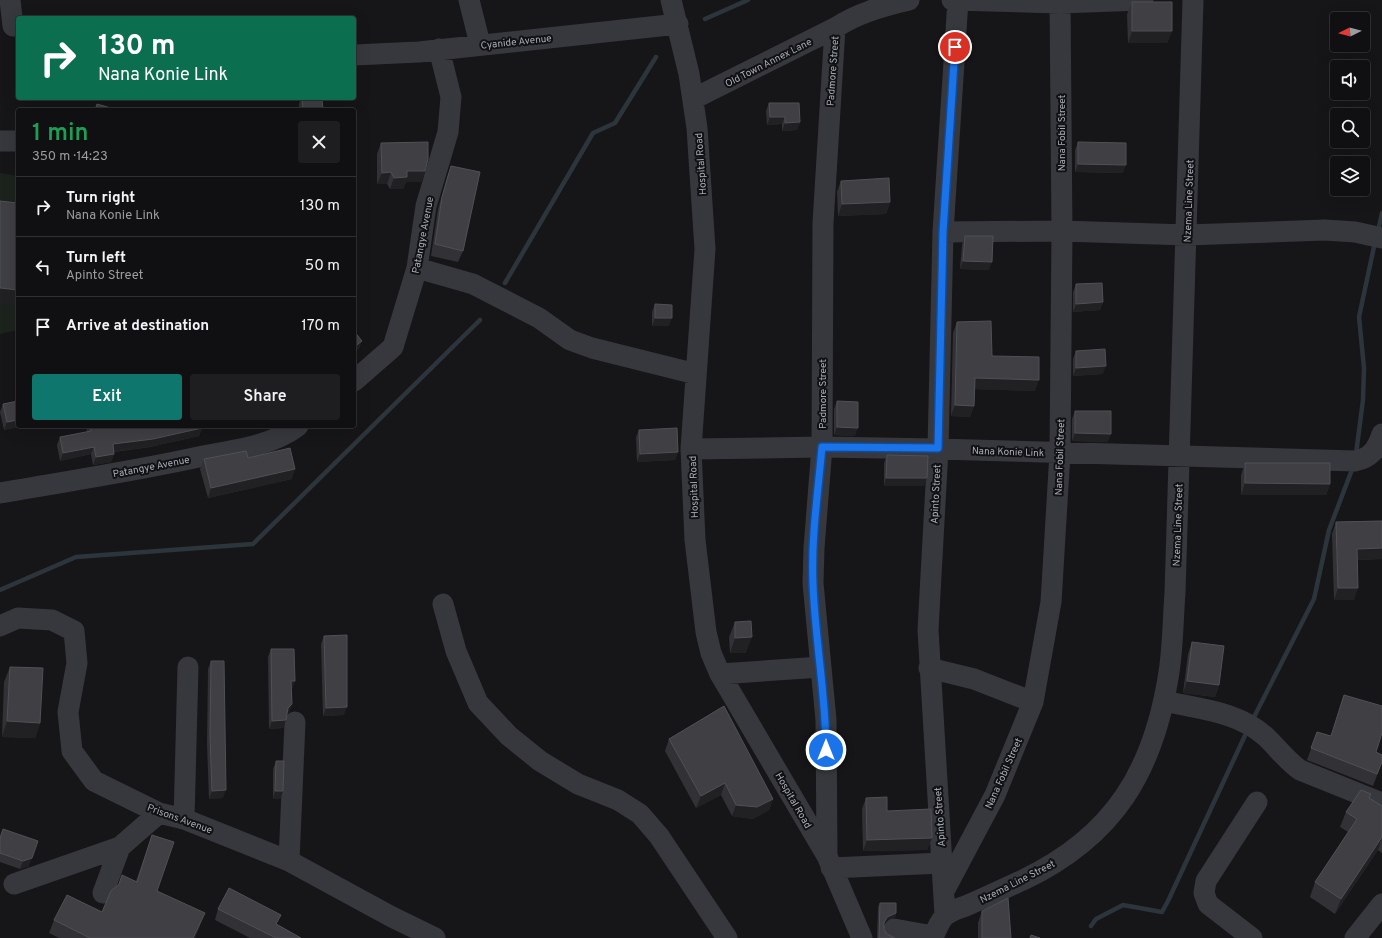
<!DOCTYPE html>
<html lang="en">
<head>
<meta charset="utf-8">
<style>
  :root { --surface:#101012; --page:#1e1e20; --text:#f1f3f6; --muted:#9c9d9f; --line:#303032; --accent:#0f766e }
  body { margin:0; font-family:Overpass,sans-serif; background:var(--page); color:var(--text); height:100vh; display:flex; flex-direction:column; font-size:15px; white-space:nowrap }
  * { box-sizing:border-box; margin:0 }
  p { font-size:13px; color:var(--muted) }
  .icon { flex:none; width:22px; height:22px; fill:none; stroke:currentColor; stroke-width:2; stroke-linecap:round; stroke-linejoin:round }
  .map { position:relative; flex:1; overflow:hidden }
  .details { position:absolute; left:16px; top:108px; width:340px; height:320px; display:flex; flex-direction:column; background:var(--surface); border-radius:4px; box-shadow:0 4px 16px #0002,0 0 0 1px var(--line) }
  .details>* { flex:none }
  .banner { position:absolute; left:16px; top:16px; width:340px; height:84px; border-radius:4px; box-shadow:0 4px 16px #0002,0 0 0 1px var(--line); background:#0b6e4f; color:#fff; overflow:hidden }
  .needle { width:26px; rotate:264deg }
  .controls { position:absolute; left:1330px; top:12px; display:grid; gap:8px }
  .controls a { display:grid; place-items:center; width:40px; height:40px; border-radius:4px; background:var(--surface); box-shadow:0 4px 16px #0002,0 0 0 1px var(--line); font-size:20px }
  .pin { position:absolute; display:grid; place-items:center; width:34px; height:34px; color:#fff; margin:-17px; border:2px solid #fff; border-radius:50%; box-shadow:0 1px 4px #0007 }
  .me { position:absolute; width:44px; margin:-22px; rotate:0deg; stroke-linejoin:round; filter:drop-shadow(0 0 3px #0008) }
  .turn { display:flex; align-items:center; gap:14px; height:84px; padding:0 16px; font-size:18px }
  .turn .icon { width:52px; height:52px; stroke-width:2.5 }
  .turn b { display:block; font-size:28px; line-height:34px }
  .round { display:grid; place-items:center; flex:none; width:42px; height:42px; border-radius:4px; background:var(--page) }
  .overview { display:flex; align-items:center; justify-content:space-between; height:68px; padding:0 16px }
  h1 { font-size:24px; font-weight:600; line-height:30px; color:#1e9e55 }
  .action { display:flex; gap:8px; margin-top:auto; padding:8px 16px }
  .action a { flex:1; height:46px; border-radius:4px; background:var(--accent); color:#fff; font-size:16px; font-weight:600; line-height:46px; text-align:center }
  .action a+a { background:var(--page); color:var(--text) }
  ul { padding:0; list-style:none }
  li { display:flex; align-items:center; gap:12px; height:60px; padding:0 16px; border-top:1px solid var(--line) }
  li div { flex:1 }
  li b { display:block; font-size:15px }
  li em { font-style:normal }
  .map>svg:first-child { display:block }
  .green { fill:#1c231d }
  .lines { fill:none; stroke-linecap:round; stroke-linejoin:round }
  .stream { stroke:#2c353c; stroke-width:4.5 }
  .minor { stroke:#37383d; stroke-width:21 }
  .wall { fill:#323236 }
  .shaded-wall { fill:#212124 }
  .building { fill:#3f3f44; stroke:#4f5156 }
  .route-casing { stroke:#114b97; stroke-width:10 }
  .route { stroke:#1a73e8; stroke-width:7 }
  .labels { text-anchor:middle; stroke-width:4; stroke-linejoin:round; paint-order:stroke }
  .street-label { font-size:10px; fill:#a8adb8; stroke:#111113 }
</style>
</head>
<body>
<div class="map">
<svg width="1382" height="938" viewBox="0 0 1382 938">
  <rect width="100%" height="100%" fill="#161618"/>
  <path class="green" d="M0,173L18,176V330L0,334Z"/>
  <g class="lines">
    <path class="stream" d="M705,19L748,0
      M1378,231L1382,213
      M505,283L593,133L615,123L656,57
      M1356,454L1363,400L1364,368L1359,317L1375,242
      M0,590L76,557L253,544L480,320
      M1252,721L1314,599L1329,530L1353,467
      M1091,926L1096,919L1123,905L1162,912L1168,901L1248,729"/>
    <path class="minor" d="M10,0L13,26
      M469,0L480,44
      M671,0L689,74L697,128L705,249L691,449L695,540L706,632L711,653L720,674L827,856L862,938
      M952,0L1060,3L1143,0
      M354,55L419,52L678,24
      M693,99L835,28C858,13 883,6 909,0
      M0,141H18
      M943,232L1062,231L1187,235L1325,230L1355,232L1382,238
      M417,268L473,284L539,318L570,340L592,348L696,374
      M354,381L393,347L417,268L426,206L448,132L451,97L439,49
      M691,449L822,447L938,449L1355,461C1371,458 1377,449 1382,434
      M0,493C68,481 136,471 203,456C236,450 271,446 298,426
      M443,604L456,651L478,703L509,736L540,761L578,784L618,800L640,814L659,836L727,938
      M0,626L18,618L52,620L74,631L77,663L68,712L72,751L94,781L159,813L184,819L289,861L392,917L435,938
      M929,668L974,679L1033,702
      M720,674L821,667
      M1164,701C1198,709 1237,711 1265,736C1277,747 1286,760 1300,770L1382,803
      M184,819L188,667
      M827,854L826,720L813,583L814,548L822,447L823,223L835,28
      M289,861L295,722
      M831,868L942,863
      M14,884L120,847L159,813
      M944,891L995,795L1033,702L1051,602L1060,453L1062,231L1060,0
      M103,893L120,847
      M945,915L928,630L938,449L943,232L958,0
      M894,929L933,936
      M932,938C936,932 940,919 946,915C952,910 961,908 968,905C987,897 1005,888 1023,880C1115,836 1154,770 1169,672C1173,646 1173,619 1175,593L1193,0
      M1252,938L1208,904L1204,893L1206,881L1257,802
      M1355,938L1382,904"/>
  </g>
  <path class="wall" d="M1132,2L1172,31L1167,43H1128L1127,14Z
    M301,98H322L323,110H299V104Z
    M769,103L800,122L797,130L782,131V124L767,125L766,111Z
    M1078,142L1123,173L1075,172V150Z
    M381,143L425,171L421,182H406L403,189H390L387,184H377V154Z
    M451,166L463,251L458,262L431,256L438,209L447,177Z
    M841,181L890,202L886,214L838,216L837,192Z
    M965,236L989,270L960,269L962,244Z
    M1076,284L1103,302L1100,310L1073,312V292Z
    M655,304L669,326H652V312Z
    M957,322L992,356L1035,391L975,389L974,406L970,417L951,416L953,333Z
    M1076,351L1103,374L1073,376V359Z
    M837,401L855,436L834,435V409Z
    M3,404L18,426H22L4,430L0,412Z
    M1075,411L1108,442L1072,441V419Z
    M86,426H110V427L202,428L199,436L150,447L114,452V454L111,462L93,465L91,454L60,461L57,445L60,437L87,432Z
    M639,430L678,452L675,460L637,462L636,437Z
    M887,455L924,486H884V463Z
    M248,458L292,479L208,498L200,469L204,459Z
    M1245,463L1330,484L1326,495H1241V475Z
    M1382,521V559L1357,560L1354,600H1334L1332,534L1336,522Z
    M735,622L746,653H730L729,637Z
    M324,636L344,715L323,716L321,644Z
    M1192,642L1219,685L1215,697L1183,693L1188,654Z
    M271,649L295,681L292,689H291L292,704L289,712L287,714L283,728L269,729L268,657Z
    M211,661L223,798L209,799L207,744L208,669Z
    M10,667L40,723L35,738L2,737L4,682Z
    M1344,695L1376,752L1382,762L1373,786L1307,760L1317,732L1331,736Z
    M669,739L773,799L769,810L753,819L732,816L721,795L696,808L665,751Z
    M276,761L283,791L280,799H273V769Z
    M866,798L932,838L927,850L863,851L862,809Z
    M1369,798L1382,806V853L1378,850L1335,914L1310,897L1315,882L1348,832L1340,827L1346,812Z
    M152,835L157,891L200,926L195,938H59L49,933L54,920L102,912L136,881Z
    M0,838L29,866L20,869L0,862Z
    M880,903L896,913L895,917L885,921L884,924V929L887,934L895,938H877L878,907Z
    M218,909L277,924L301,938H250L215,920Z
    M982,911L1011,938H978V923Z"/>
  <path class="shaded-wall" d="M1132,31H1172L1167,43H1128Z
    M770,117H785L782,124L767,125Z
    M800,122L797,130L782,131L785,123Z
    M1078,164L1126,165L1123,173L1075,172Z
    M407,171H425L421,182H406L403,189H390L394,178Z
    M391,172L387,184H377L382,173Z
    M890,202L886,214L838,216L842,204Z
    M963,261L992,262L989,270L960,269Z
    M0,288L18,290V306L0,304Z
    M1103,302L1100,310L1073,312L1076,304Z
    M655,318H672L669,326H652Z
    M362,341L359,349L354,352V347Z
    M1106,366L1103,374L1073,376L1076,368Z
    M975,378L1039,380L1035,391L971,389Z
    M955,405L974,406L970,417L951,416Z
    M18,420V426H22L4,430L7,422Z
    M837,427L858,428L855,436L834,435Z
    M202,428L199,436L150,447L110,452L113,444Z
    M1075,433L1111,434L1108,442L1072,441Z
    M94,447L91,454L60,461L63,453Z
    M678,452L675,460L637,462L640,454Z
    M114,454L111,462L93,465L96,457Z
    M295,469L292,479L208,498L211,488Z
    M886,478H927L924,486H884Z
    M1245,483L1330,484L1326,495H1241Z
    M1382,548V559L1353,560L1357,549Z
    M1338,588H1358L1354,600H1334Z
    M752,637L746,653H730L735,638Z
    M291,681H295L292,689H288Z
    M1187,681L1219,685L1215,697L1183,693Z
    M292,704L289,712L285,716L288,708Z
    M347,707L344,715L323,716L326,708Z
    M286,720L283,728L269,729L272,721Z
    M7,721L40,723L35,738L2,737Z
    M725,783L721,795L696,808L701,796Z
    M226,790L223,798L209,799L212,791Z
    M275,791H283L280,799H273Z
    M773,799L769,810L753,819L732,816L736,805Z
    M1382,837L1378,850L1335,914L1341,899Z
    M932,838L927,850L863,851L867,840Z
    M32,858L29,866L20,869L23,861Z
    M205,913L200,926L195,938H193Z
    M896,913L895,917L885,921L882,927L887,917Z"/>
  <path class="building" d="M1132,2H1172V31H1132Z
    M302,98H322L323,110H303Z
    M769,103H799L800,122L785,123V117H770Z
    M97,104L118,110H95Z
    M428,142V159L425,171H407V177L394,178L391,172L382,173L381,143Z
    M1078,142L1126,143V165L1078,164Z
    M451,166L480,172L463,251L435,244L442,197Z
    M889,178L890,202L842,204L841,181Z
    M0,201L18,203V290L0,288Z
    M965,236H993L992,262L963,261Z
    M1102,283L1103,302L1076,304V284Z
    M655,304L672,305V318H655Z
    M991,321L992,356L1039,357V380L975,378L974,406L955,405L957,322Z
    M354,331L362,341L354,347Z
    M1105,349L1106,366L1076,368V351Z
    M18,401V420L7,422L3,404Z
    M837,401L858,402V428L837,427Z
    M1075,411H1111V434L1075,433Z
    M90,426H110V427L120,426H201L202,428L153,439L113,444L114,454L96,457L94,447L63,453L60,437L91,431Z
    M677,428L678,452L640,454L639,430Z
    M290,448L295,469L211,488L204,459L246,451L248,458Z
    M887,455L928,456L927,478H886Z
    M1245,463H1330V484L1245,483Z
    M1382,521V548L1357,549L1358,588H1338L1336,522Z
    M751,621L752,637L735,638V622Z
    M347,635V707L326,708L324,636Z
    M1192,642L1224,646L1219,685L1187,681Z
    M271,649H294L295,681H291L292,704L288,708L286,720L272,721Z
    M211,661H224L226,790L212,791L210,736Z
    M10,667L43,668L40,723L7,721Z
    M1344,695L1382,706V733L1376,752L1382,755V762L1377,774L1311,748L1317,732L1331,736Z
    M724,706L773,799L757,807L736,805L725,783L701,796L669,739Z
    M276,761H284L283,791H275Z
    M1361,790L1371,794L1369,798L1382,806V837L1341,899L1315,882L1357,819L1346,812Z
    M887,797V811L931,809L932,838L867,840L866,798Z
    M3,829L38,841L32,858L23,861L0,853V838Z
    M152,835L174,842L157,891L205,913L193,938H90L54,920L67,895L102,912L111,891L119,884L122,875L137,882Z
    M229,888L281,915L276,924L301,938H276L218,909Z
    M1008,898L1011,938H982V911Z
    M880,903H896V913L887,917L884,923V929L887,934L895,938H879Z
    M1031,935L1040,938H1030Z"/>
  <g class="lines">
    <g class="route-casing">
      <path id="route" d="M826,750C826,695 815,640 813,584C811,538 818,492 822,447L938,448L943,232L955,47"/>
    </g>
    <use href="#route" class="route"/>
  </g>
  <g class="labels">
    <g class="street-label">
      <text transform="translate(516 41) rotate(-6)" y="4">Cyanide Avenue</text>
      <text transform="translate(768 62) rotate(-27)" y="4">Old Town Annex Lane</text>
      <text transform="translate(832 71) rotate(-86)" y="4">Padmore Street</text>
      <text transform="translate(1061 133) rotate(-90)" y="4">Nana Fobil Street</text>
      <text transform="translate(700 164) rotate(-94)" y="4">Hospital Road</text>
      <text transform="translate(1188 201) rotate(-88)" y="4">Nzema Line Street</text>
      <text transform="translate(422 235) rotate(-79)" y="4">Patangye Avenue</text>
      <text transform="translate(822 394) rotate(-90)" y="4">Padmore Street</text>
      <text transform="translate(1008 451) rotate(2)" y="4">Nana Konie Link</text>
      <text transform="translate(1059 457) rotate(-88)" y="4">Nana Fobil Street</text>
      <text transform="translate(151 466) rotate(-11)" y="4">Patangye Avenue</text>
      <text transform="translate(693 487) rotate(-92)" y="4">Hospital Road</text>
      <text transform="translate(935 494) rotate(-87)" y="4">Apinto Street</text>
      <text transform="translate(1177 525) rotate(-88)" y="4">Nzema Line Street</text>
      <text transform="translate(1003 773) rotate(-66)" y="4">Nana Fobil Street</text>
      <text transform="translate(794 800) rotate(60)" y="4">Hospital Road</text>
      <text transform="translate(939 817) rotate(-94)" y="4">Apinto Street</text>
      <text transform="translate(180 818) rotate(20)" y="4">Prisons Avenue</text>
      <text transform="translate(1017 881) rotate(-27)" y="4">Nzema Line Street</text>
    </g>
  </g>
</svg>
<div class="controls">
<a><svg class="needle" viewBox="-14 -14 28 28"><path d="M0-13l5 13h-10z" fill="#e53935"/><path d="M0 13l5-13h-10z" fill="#9c9d9f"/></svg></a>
<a><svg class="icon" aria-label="sound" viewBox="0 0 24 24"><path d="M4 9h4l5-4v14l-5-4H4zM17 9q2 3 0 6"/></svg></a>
<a><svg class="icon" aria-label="search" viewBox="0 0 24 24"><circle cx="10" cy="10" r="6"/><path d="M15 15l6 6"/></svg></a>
<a><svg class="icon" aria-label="layers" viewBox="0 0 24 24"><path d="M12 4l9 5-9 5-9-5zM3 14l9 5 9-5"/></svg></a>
</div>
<div class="pin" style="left:955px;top:47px;background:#d93025"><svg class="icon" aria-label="arrive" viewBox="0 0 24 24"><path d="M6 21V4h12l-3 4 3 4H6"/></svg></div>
<svg class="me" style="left:826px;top:750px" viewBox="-20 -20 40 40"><circle r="17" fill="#1a73e8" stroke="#fff" stroke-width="3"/><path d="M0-11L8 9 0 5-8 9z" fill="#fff"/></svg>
<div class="banner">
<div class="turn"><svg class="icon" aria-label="right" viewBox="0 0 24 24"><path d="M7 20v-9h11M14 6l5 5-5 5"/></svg><div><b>130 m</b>Nana Konie Link</div></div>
</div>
<section class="details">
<div class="overview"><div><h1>1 min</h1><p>350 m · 14:23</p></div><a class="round"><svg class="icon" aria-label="close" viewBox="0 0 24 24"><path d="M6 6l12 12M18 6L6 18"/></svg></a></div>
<ul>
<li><svg class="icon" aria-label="right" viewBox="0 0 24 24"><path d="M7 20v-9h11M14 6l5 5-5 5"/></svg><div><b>Turn right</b><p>Nana Konie Link</p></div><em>130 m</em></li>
<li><svg class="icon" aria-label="left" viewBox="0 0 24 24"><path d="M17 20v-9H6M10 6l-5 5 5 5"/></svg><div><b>Turn left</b><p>Apinto Street</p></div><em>50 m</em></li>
<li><svg class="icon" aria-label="arrive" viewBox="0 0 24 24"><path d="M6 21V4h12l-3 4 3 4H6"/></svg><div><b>Arrive at destination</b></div><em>170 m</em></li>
</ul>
<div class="action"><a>Exit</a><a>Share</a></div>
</section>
</div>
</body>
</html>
